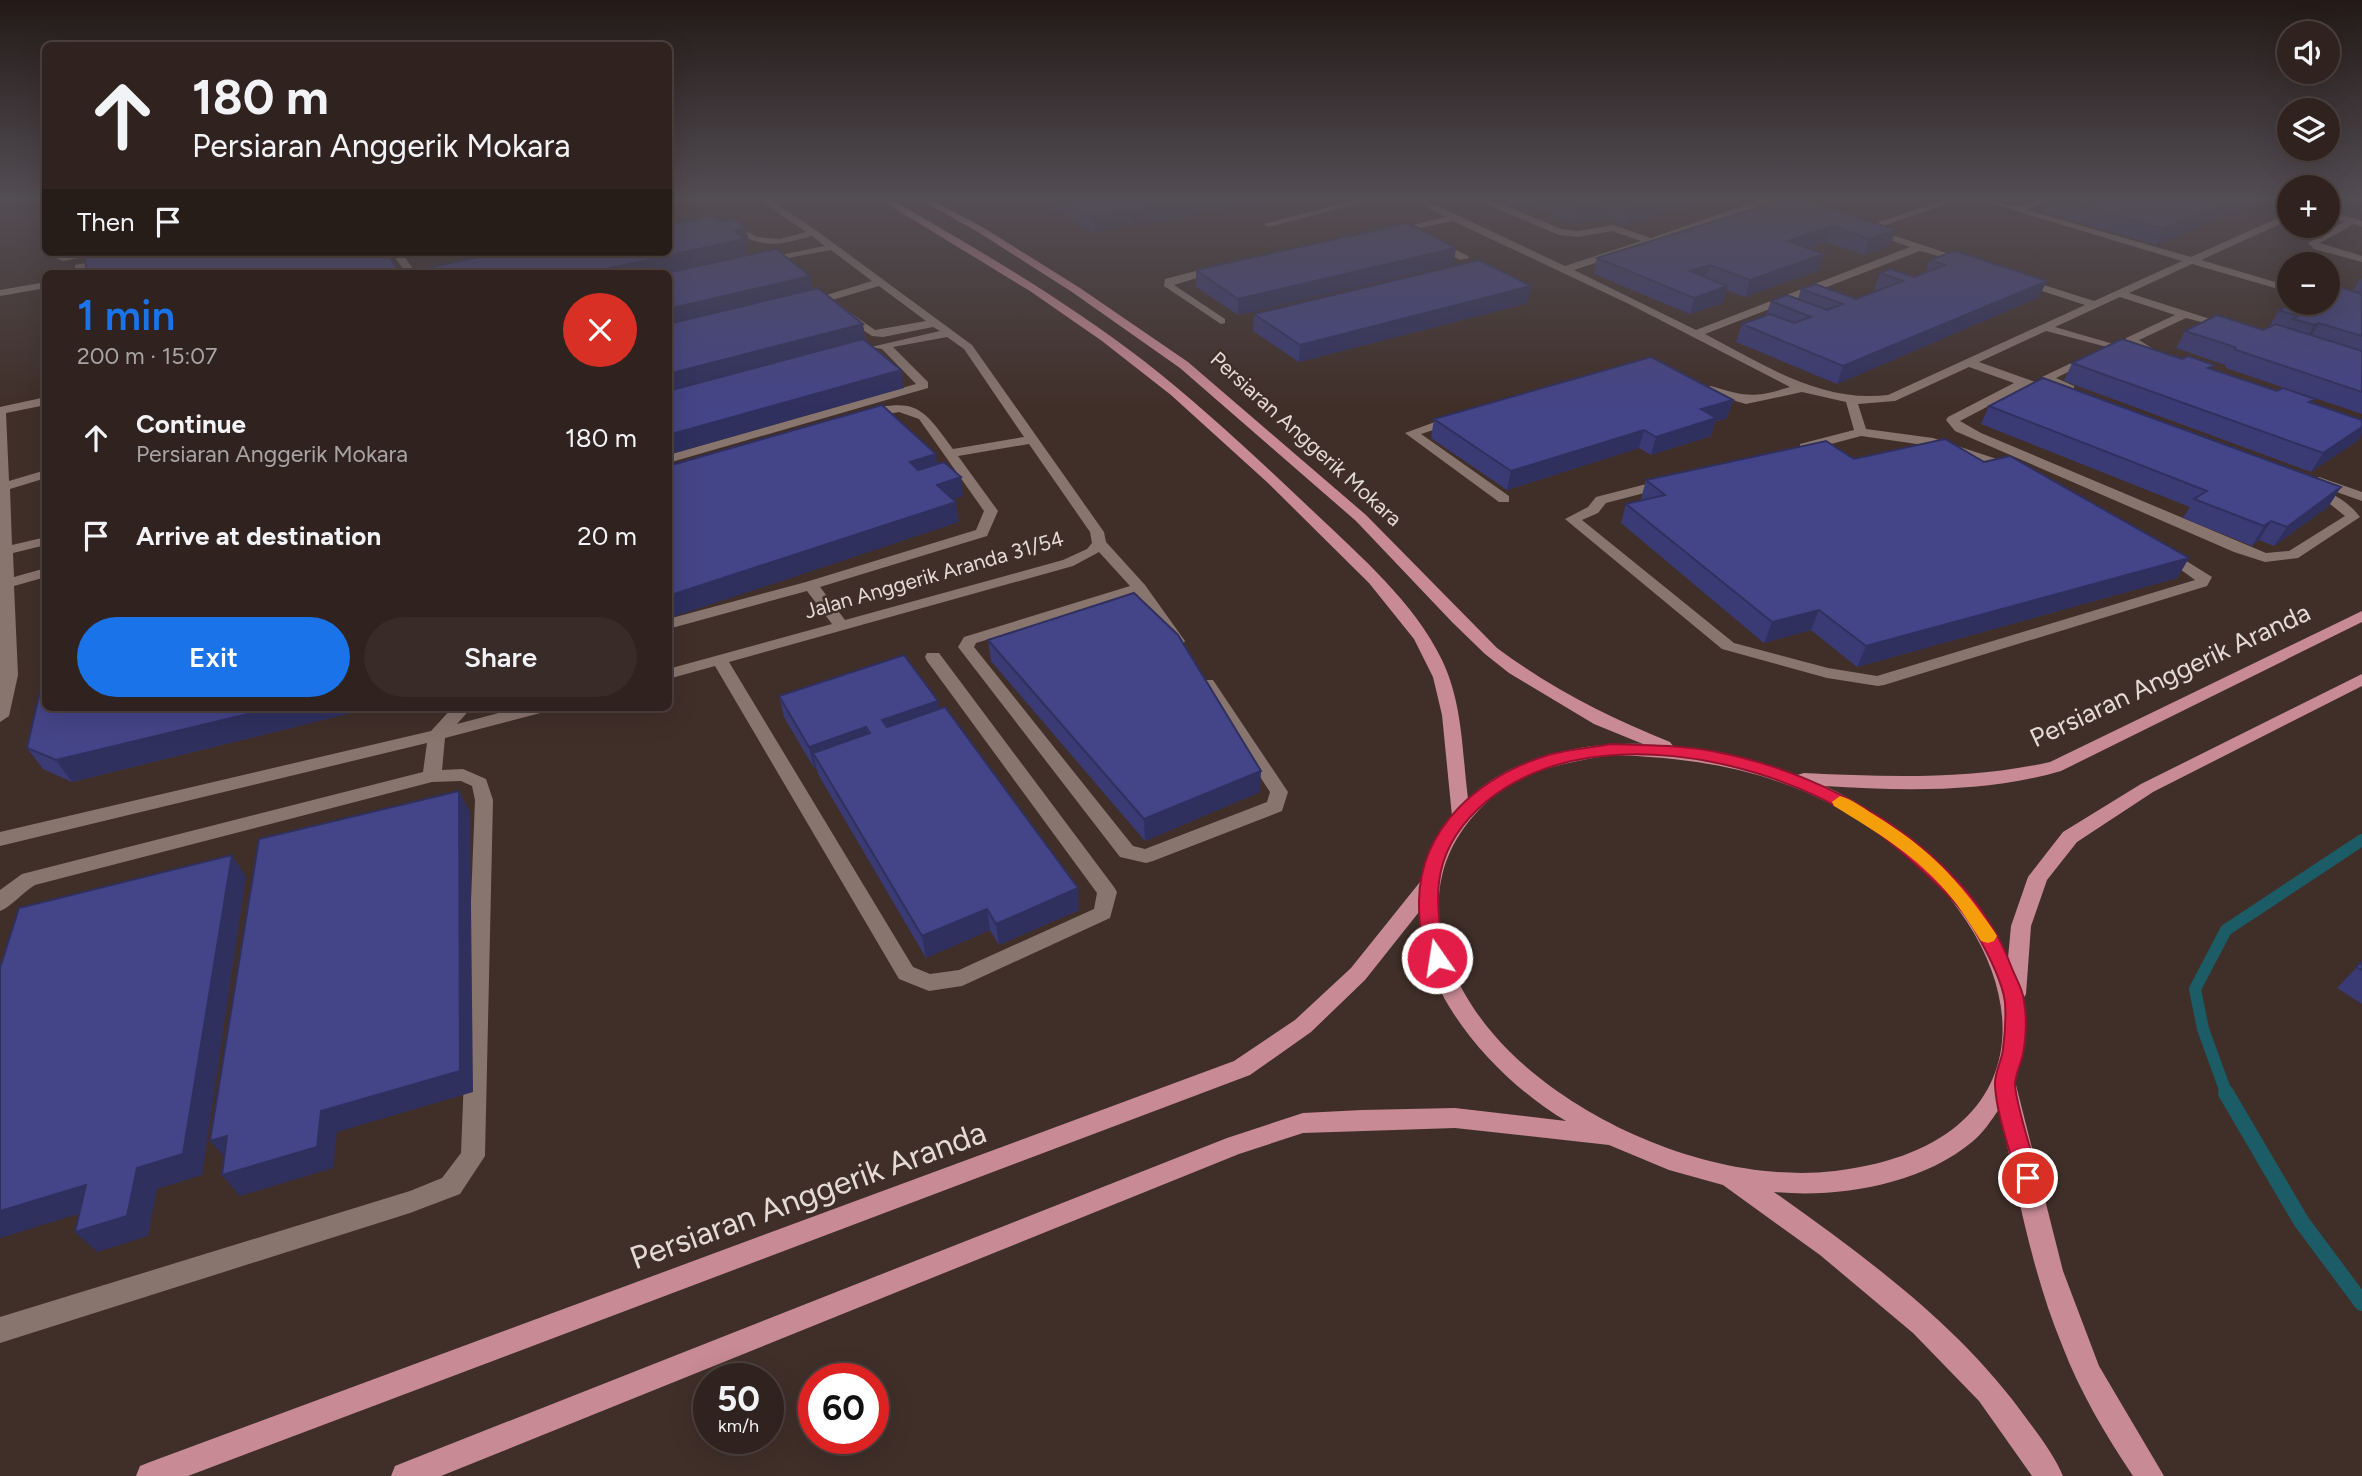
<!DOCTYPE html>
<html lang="en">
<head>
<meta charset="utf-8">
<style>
  :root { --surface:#30231f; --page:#382b28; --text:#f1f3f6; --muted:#a8a4a4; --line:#4b403d; --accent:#1a73e8 }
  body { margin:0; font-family:Figtree,sans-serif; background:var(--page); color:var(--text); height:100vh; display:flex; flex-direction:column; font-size:26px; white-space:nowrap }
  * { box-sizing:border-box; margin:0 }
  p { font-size:23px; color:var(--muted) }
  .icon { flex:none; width:38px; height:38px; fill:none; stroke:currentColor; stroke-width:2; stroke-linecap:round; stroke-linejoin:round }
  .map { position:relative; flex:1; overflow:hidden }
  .drawer { position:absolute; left:42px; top:270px; width:630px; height:441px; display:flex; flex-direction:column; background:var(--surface); border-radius:10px; box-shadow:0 7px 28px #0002,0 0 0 2px var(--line) }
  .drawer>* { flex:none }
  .top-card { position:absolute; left:42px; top:42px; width:630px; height:214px; border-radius:10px; box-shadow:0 7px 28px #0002,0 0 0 2px var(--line); background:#30231f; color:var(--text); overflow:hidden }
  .fabs { position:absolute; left:2277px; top:21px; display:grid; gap:14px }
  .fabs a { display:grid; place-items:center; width:63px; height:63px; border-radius:50%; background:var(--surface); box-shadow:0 7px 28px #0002,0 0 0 2px var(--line); font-size:35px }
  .speed { position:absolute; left:693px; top:1363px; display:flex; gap:14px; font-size:35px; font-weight:700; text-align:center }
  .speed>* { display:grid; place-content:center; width:91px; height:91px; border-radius:50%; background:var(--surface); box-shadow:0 7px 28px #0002,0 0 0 2px var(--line); line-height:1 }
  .speed small { font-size:18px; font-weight:400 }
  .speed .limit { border:10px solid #d22; background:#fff; color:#111 }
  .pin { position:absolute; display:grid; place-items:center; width:60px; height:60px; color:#fff; margin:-30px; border:4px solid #fff; border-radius:50%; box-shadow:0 2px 7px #0007 }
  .me { position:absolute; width:77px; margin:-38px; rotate:347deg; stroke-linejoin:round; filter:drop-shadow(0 0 5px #0008) }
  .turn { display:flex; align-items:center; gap:24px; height:147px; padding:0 35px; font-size:32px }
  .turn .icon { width:91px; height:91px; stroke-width:2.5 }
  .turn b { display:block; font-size:49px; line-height:60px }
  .then { display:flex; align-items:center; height:66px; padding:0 35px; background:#0003; gap:14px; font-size:26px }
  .round { display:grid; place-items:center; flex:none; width:74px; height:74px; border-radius:37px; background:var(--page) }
  .summary { display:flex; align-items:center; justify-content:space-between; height:119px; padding:0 35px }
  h1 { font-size:42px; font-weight:600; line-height:52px; color:var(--accent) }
  .action { display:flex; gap:14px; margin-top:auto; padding:14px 35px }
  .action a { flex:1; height:80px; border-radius:42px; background:var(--accent); color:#fff; font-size:28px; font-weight:600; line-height:80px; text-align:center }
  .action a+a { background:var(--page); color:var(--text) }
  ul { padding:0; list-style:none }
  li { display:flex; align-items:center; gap:21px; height:98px; padding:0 35px }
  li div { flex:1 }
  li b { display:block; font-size:26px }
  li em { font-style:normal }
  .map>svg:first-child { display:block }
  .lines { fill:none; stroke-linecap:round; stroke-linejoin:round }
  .stream-far1 { stroke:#1b5c67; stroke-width:12 }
  .stream { stroke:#1b5c67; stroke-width:16 }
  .minor { fill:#88756e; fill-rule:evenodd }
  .major { fill:#c88a94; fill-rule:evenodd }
  .wall { fill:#3a3a75 }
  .shaded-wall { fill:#30305f }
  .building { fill:#448; stroke:#30305f; stroke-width:2 }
  .route { fill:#e11d48; stroke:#92132f; stroke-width:2 }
  .slow { fill:#f59e0b }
  .labels { text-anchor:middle; stroke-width:5; stroke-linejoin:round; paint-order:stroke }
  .far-street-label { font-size:21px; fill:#e4dad6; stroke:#402f29 }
  .street-label { font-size:26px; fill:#e4dad6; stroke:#402f29 }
  .near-street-label { font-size:32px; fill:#e4dad6; stroke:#402f29 }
</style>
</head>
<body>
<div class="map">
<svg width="2362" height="1476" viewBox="0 0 2362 1476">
  <rect width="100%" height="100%" fill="#402f29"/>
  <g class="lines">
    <path class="stream-far1" d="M2227,1095L2203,1029L2195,989L2226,930L2362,840"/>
    <path class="stream" d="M2226,1093L2301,1221L2362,1303"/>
    <path class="minor" d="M39,199H46V217L41,214Z
      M758,199H769L817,231L972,345L1104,532L1106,542L1145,585L1185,641L1183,644H1171L1137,594L976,643L974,647L1133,846L1145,849L1267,802L1270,792L1199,684L1201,680H1213L1288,792L1282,811L1153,861L1146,863L1120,857L958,647L964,637L1130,586L1099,552L1073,566L729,662L913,967L930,974L959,970L1094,909L1097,893L927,661L925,657L927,653H939L1114,887L1117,892L1110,918L962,986L929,991L899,979L715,666L668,679V669L832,624L807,591L668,629V619L806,582L976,530L984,511L919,419L899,412L865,418L861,417V411C916,398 921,405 953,449L1024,437L964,349L947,337L893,347L928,382V388L668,463V455L916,384L882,349L871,347L940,331L933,327L883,337L872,336L820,301V297L872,281L831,250L760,263V259L825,246L812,236C772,247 762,248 726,227V223L729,222L757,237L780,239L806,232ZM879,286L926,321L875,330L832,300ZM1029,444L1090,532L1092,543L1087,549L1063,560L845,620L820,587L987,536L998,511L958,456Z
      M1359,199H1375L1269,227L1264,224Z
      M1411,199H1423L1565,266L1641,241L1612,231L1578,237L1559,235L1483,203V199H1490L1561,229L1578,231L1613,225L1651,238L1763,199H1782L1804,207L1806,209L1801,212L1773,204L1574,270L1696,330L1910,247L1859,229L1947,199H1961L1874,229L1968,260V264L1920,251L1705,334C1763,364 1820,403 1888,395L2085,305L2017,283V279H2025L2094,301L2182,261L1977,199C1991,199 2003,206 2017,206C2027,207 2038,199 2050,199L2027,210L2191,257L2289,213V220L2201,260L2289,286V292L2192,264L2129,293L2229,325V329L2186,318L2139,340L2155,350L2145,352L2126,342V338L2175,315L2120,297L2055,327L2134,350V354L2046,331L1979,362L2058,390V396H2050L2025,387L1960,421L1981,433L2266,553L2289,551L2345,516L2330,504L2307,495V489C2326,486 2349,502 2360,517L2298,558L2265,562L2234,552L1955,431L1946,420L1948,417L2014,383L1969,367L1895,401L1858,404L1866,429L1933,438L2015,465V471H2005L1931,446L1861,436L1805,451L1800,450V444L1854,430L1846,402L1802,392L1746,404L1707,393V387L1711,386C1747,397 1753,398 1790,387L1631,305L1453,221L1405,231V227L1445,217Z
      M2328,210L2362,221V227L2354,224L2320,243L2362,256V262L2314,249L2308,243L2344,222L2328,216Z
      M1436,240L1468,256L1469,258L1460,260L1432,245V241Z
      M46,250C60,258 85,247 101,254L63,261L45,254Z
      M391,252H401L416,273H406Z
      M108,259L113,262L112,264L85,269V273H75V265Z
      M1219,265L1224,268L1223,270L1174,285L1225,319V323L1221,324L1164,286L1165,279Z
      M46,282V288L0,296V290Z
      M2088,355L2098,357L2056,378L2074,386V392C2064,393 2048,386 2042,377Z
      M46,397V405L6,413L9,481L46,470V478L10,489L12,545L46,537V545L13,553L14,577L46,568V577L14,586L18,675L9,716L0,722V407Z
      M1454,415L1460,419L1458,422L1421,434L1509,496V502H1499L1405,433Z
      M2319,477L2362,492V501L2314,484L2312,481Z
      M1666,479L1673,483L1671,486L1606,503L1598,513L1582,520L1734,643L1828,668L1877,676L2195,580L2162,556L2160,553L2167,549L2212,577L2207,586L1884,685L1878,686L1827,678L1722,649L1565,519L1588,507L1596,497Z
      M453,707H472L457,724L521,707H551L548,711L445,738L442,770L463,769L486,779L493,800L485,1156L460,1194L410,1213L0,1343V1317L410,1191L442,1178L461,1153L475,800L472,786L461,781L432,782L35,885C23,892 11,907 0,911V890L22,874L423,772L427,743L0,846V832L431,731Z"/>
    <path class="major" d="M879,199H890C978,249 1064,300 1144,361C1204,408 1259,460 1314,512C1360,556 1414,602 1442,660C1463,704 1462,752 1468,799C1511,756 1584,742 1643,744L1594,724L1509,673L1485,654L1452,622L1356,521L1180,368L1072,292L978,232L919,199H930L984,228L1080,288L1188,362L1366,515L1497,648C1551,688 1608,717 1670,742L1673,746L1715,751L1797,775L1804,773C1887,777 1969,780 2050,762L2362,611V622L2061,771C1985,793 1904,791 1825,786C1904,824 1969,878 2008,958L2011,926L2028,877L2063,832L2141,784L2362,674V686L2153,792L2077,842L2047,880L2031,926L2026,994L2023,999L2026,1039L2015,1081L2063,1271L2099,1366L2164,1476H2133C2105,1434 2080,1392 2062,1345C2031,1270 2017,1188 1999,1109C1991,1121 1983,1133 1972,1142C1920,1185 1839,1198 1774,1192C1867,1258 1963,1328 2029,1422C2042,1439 2055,1457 2063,1476H2032L1979,1401L1913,1333L1820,1255L1723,1185L1669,1170L1609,1145L1455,1128L1303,1133L1239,1154L441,1476H391L395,1466L405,1462L1227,1138L1303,1113L1362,1110L1455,1108L1566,1121C1496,1079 1421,997 1419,912L1365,980L1311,1032L1250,1075L188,1476H136L140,1466L150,1462L1234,1061L1295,1020L1351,968L1420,882L1428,854L1452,816L1442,715L1433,677L1414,639L1369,583L1268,483L1171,395L1102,341L1030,291ZM1611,755C1712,758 1797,775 1882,835C2037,945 2064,1144 1835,1171C1723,1184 1588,1129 1509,1051C1443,985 1406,887 1478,811C1487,802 1496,792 1507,786C1538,767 1576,761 1611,755Z"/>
  </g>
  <path class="wall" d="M1048,199H1270L1162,222L1158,220L1133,226L1128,224L1094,233L1053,210L1052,202Z
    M1505,199H1691L1689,207L1626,226L1602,217L1576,225L1533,208L1524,211L1505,203Z
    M1786,199L1890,246L1864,255L1827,242L1808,249L1819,270L1745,297L1726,290L1723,303L1690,314L1594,274L1597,258Z
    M2048,199H2261L2156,245L2043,212Z
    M1930,260L2039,297L1837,384L1736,342L1742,324L1766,315L1771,301L1798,299L1801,289L1856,299L1878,291L1874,289L1880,273L1914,277L1925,273Z
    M1454,264L1238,315L1196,287V270Z
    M2362,279V414L2226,368L2225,365L2176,348L2185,331L2263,330L2269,327L2279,310L2353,291L2359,280Z
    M1528,303L1299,362L1253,331L1254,314Z
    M2072,363L2211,369L2312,403L2357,441L2311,472L2064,381Z
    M1733,400L1727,418L1715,422L1711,436L1651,455L1639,448L1507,490L1431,438L1434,419Z
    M1989,406L2341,487L2328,507L2274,546L2259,540L2252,546L2183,518L2190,507L1981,424Z
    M1854,459L1984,462L2189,558L2177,578L1857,667L1811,630L1764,643L1621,523L1626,504L1642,500L1641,499L1646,480Z
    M988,640L1260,792L1145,841L991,661Z
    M779,696L939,709L1079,910L999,945L990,930L926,958L818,774L816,767L814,768L784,717Z
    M46,707H375L72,782L43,769L27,748Z
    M2362,962V1004L2337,988Z"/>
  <path class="shaded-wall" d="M1196,199H1270L1162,222V206Z
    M1526,199H1534L1533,208L1524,211Z
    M1591,199H1606L1602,217L1576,225L1580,202Z
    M1645,199H1691L1689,207L1626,226L1631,203Z
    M2234,199H2261L2156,245L2163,229Z
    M1158,204V220L1133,226L1132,211Z
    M1128,208V224L1094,233L1093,217Z
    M1832,226L1827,242L1783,257L1788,241Z
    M746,228L750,244L746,245L748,255L666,273H587Z
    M1896,230L1890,246L1864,255L1869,239Z
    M1456,248L1454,264L1238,315V299Z
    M1824,254L1819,270L1745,297L1750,280Z
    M1710,265L1705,281L1690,271Z
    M810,276L813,292L668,327V309Z
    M2047,281L2039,297L1837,384L1843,366Z
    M1531,286L1528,303L1299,362L1300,345Z
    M1727,286L1723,303L1690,314L1694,298Z
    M2319,323L2309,340L2304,343L2314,325Z
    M863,324L866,341L668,393V374Z
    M901,370L904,388L668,455V435Z
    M1733,400L1727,418L1715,422L1711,436L1651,455L1656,437L1701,409Z
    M2362,427V434L2357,441L2311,472L2323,453Z
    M1644,430L1639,448L1507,490L1511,471Z
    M936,454L939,473L913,481L910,462Z
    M961,477L963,496L940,504L937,485Z
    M2341,487L2328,507L2274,546L2287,527Z
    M956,502L959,522L670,618L668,614V596Z
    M2271,521L2259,540L2252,546L2264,526Z
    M2189,558L2177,578L1857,667L1866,646Z
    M1819,610L1811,630L1764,643L1772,622Z
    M938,701L941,722L886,741L882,720Z
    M277,707H375L72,782L56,760Z
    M866,727L870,748L813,753L816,767L814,768L809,747Z
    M1261,771L1260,792L1145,841L1144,819Z
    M459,791L470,812L473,1092L337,1132L333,1168L240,1196L222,1175L321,1111Z
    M232,855L246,877L202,1175L157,1189L148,1236L97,1252L75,1232L137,1168Z
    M1078,888L1079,910L999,945L996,924Z
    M987,909L990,930L926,958L922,936Z
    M227,1136L229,1162L210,1141Z
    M86,1185L107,1205L0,1238V1211Z"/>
  <path class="building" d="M1060,199H1196L1162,206L1158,204L1132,211L1128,208L1093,217Z
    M1572,199H1591L1580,202Z
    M1620,199H1645L1631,203Z
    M1786,199H1803L1896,230L1869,239L1832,226L1788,241L1824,254L1750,280L1710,265L1690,271L1727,286L1694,298L1597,258Z
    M2057,199H2075L2097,206L2111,200L2108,199H2234L2163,229Z
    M714,216L721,222L735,219L746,228L735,231L745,239L587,273H425L422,269L503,252H668V225Z
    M1408,223L1456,248L1238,299L1196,270Z
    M776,249L810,276L668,309V273H666Z
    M1955,251L2047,281L1843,366L1742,324L1770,314L1794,323L1811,317L1771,301L1787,295L1827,310L1843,304L1801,289L1815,284L1856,299L1903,281L1880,273L1891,269L1914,277L1945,265L1930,260Z
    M89,252H386L400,273H87L84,253Z
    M1479,260L1531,286L1300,345L1254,314Z
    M2329,284L2362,294V336L2319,323L2314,325L2293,319L2298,316L2279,310L2293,303H2328V285Z
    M818,288L863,324L668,374V324Z
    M2217,315L2263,330L2276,324L2362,351V392L2236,350L2235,347L2185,331Z
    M863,339L901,370L668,435V391Z
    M2122,339L2182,359L2188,356L2214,365L2208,368L2277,391L2283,388L2315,399L2309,402L2362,420V427L2323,453L2072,363Z
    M1651,357L1733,400L1701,409L1716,418L1656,437L1644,430L1511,471L1434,419Z
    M2043,378L2341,487L2287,527L2271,521L2264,526L2194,499L2207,491L1989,406Z
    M882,405L936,454L910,462L918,470L944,462L961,477L937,485L956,502L668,596V466Z
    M1945,439L1984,462L2010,456L2189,558L1866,646L1819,610L1772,622L1626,504L1665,495L1646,480L1826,441L1854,459Z
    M1134,593L1178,635L1261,771L1144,819L988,640Z
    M904,655L938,701L882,720L887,727L945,707L1078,888L996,924L987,909L922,936L813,753L870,733L866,727L809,747L779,696Z
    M46,665V707H277L56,760L27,748Z
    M459,791L460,1071L321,1111L317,1147L222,1175L227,1136L210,1141L259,839Z
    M232,855L183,1154L137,1168L127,1216L75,1232L86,1185L0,1211V968L19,908Z
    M2362,962V970L2356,967Z"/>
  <linearGradient id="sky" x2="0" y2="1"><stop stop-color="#231a17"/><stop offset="0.49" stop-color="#534d54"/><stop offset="1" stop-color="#534d54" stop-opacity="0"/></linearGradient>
  <rect width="2362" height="406" fill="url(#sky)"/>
  <path class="route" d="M1611,744C1645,745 1678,745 1712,751C1828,772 1968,850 2011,966C2015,977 2023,989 2024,1001C2027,1016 2026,1039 2023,1054C2021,1064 2015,1075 2015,1085C2017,1109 2032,1153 2039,1178L2035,1185L2028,1188L2020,1185L2017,1178C2010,1151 1996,1112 1995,1085C1994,1073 2002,1061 2003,1049C2005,1034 2006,1017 2005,1002C2002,980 1985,948 1974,929C1961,906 1941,888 1922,870C1902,852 1883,835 1860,820C1760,756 1586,720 1487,801C1433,846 1431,894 1446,958L1443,964L1437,966L1430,964C1420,945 1419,921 1419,901C1420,826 1481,776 1548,755C1568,749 1590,748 1611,744Z"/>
  <path class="slow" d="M1840,796C1852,799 1863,808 1873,814C1930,849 1957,878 1994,931L1997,936L1994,941L1988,943L1981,941C1971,926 1962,910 1950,896C1919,857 1876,832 1834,806L1832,802Z"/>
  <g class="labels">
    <g class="far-street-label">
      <text transform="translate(1306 439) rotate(42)" y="7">Persiaran Anggerik Mokara</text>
      <text transform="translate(934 575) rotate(-16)" y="7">Jalan Anggerik Aranda 31/54</text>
    </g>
    <g class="street-label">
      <text transform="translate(2170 675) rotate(-25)" y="9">Persiaran Anggerik Aranda</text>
    </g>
    <g class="near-street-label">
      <text transform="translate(808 1195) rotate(-20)" y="11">Persiaran Anggerik Aranda</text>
    </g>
  </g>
</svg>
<div class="fabs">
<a><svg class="icon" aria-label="sound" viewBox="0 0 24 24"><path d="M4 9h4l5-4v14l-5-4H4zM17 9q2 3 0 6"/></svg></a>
<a><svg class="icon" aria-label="layers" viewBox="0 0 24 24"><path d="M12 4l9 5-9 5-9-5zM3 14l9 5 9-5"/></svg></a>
<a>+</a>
<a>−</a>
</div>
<div class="speed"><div>50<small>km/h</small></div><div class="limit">60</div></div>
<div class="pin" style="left:2028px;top:1178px;background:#d93025"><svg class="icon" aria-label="arrive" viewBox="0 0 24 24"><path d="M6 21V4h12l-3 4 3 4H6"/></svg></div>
<svg class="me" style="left:1437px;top:958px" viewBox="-20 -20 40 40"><circle r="17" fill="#e11d48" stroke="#fff" stroke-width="3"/><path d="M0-11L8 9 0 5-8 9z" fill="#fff"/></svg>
<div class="top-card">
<div class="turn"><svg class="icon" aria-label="ahead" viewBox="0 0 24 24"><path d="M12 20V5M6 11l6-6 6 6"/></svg><div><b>180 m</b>Persiaran Anggerik Mokara</div></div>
<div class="then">Then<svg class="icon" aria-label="arrive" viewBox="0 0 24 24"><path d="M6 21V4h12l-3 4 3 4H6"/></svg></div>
</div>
<section class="drawer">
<div class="summary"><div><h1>1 min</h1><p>200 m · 15:07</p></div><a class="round" style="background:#d93025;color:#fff"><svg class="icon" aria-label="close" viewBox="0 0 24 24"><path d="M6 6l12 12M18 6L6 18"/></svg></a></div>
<ul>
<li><svg class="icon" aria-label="ahead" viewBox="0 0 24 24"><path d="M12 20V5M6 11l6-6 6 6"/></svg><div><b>Continue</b><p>Persiaran Anggerik Mokara</p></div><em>180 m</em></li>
<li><svg class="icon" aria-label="arrive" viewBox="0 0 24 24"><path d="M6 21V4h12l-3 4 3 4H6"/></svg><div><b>Arrive at destination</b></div><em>20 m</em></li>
</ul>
<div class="action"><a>Exit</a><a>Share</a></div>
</section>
</div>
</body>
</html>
